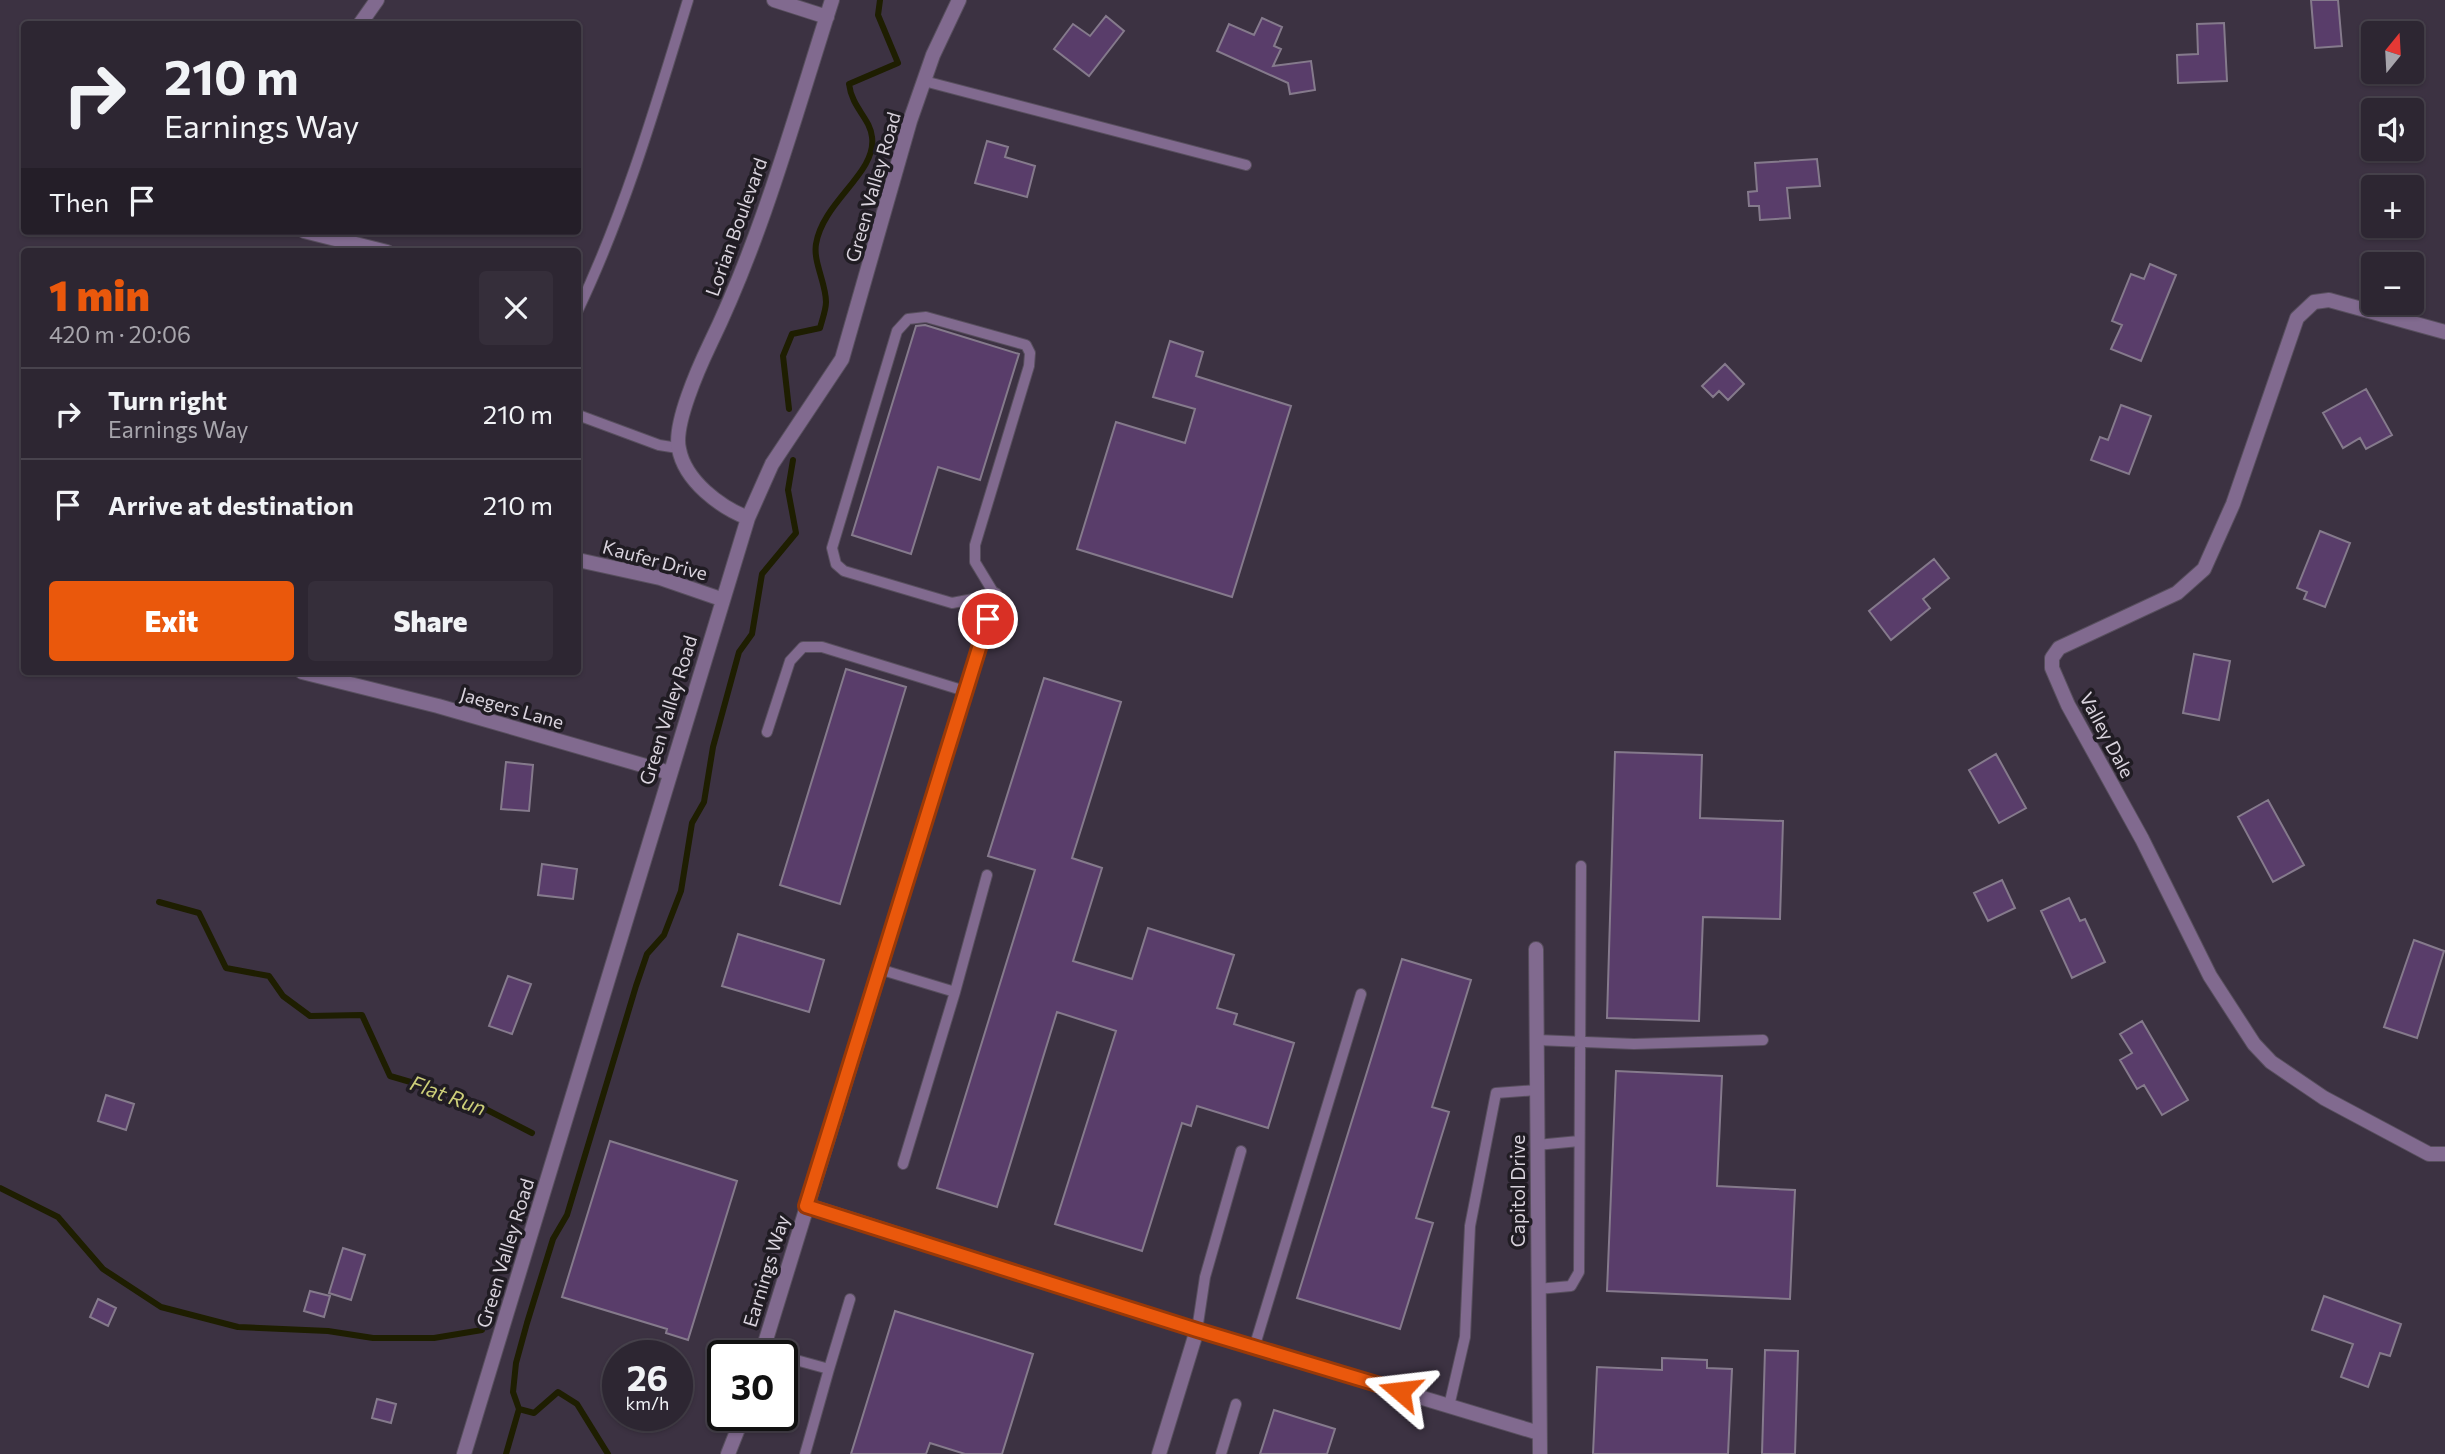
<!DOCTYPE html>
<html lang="en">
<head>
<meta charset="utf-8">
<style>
  :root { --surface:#2d2632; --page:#352e3a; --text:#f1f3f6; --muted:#a7a5ac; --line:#48434d; --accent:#ea580c }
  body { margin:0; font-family:Commissioner,sans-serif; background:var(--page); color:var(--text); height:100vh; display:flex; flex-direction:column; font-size:26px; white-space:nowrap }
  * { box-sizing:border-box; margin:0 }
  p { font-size:23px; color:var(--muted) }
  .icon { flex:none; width:38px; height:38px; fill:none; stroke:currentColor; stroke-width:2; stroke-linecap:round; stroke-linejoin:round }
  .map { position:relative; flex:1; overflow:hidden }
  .panel { position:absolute; left:21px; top:248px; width:560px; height:427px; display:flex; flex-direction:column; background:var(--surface); border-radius:7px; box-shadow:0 2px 5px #0004,0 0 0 2px var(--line) }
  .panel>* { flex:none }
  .banner { position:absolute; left:21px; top:21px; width:560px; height:214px; border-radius:7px; box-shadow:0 2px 5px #0004,0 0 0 2px var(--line); background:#2d2632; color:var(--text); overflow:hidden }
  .needle { width:46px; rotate:18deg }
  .controls { position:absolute; left:2361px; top:21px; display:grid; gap:14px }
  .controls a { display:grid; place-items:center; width:63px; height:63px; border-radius:7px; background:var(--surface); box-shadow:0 2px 5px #0004,0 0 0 2px var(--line); font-size:35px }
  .speed { position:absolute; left:602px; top:1340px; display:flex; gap:14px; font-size:35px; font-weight:700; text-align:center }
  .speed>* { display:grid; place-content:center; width:91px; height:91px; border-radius:50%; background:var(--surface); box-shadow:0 2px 5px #0004,0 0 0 2px var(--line); line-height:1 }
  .speed small { font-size:18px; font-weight:400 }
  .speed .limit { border:4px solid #111; border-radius:10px; background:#fff; color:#111 }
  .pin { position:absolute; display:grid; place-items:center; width:60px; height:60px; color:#fff; margin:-30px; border:4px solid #fff; border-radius:50%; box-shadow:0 2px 7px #0007 }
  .me { position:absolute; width:77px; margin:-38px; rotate:287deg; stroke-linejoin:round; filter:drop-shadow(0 0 5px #0008) }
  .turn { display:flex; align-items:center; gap:24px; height:147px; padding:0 28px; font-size:32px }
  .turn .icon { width:91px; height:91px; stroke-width:2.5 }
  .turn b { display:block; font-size:49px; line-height:60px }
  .then { display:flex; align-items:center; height:66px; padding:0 28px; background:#0003; gap:14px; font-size:26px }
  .round { display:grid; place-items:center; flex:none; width:74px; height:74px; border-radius:7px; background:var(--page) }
  .headline { display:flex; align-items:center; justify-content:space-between; height:119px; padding:0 28px }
  h1 { font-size:42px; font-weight:800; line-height:52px; color:var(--accent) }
  .button { display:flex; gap:14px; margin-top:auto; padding:14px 28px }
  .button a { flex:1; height:80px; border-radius:7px; background:var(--accent); color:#fff; font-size:28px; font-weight:800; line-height:80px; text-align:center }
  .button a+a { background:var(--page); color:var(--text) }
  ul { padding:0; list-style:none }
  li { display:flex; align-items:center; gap:21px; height:91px; padding:0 28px; border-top:2px solid var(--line) }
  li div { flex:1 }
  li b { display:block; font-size:26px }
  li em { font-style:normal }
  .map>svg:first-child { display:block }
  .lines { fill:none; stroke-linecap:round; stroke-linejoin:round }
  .stream { stroke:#1e1e01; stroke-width:6 }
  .building { fill:#593d6a; stroke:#857a8c; stroke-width:2 }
  .service-casing { stroke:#584f5e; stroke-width:12 }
  .minor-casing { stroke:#584f5e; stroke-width:16 }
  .service { stroke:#816a8f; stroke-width:10 }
  .minor { stroke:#816a8f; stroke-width:14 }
  .route-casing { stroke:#983908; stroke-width:18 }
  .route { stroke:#ea580c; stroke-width:12 }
  .labels { text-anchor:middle; stroke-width:7; stroke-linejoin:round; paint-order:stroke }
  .street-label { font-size:19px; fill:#d9d3dd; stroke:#201c23 }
  .water-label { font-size:21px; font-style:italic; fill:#cdcf79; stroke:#201c23 }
</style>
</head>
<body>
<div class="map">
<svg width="2445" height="1454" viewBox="0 0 2445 1454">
  <rect width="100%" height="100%" fill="#3c3242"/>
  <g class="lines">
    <path class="stream" d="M789,409L783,356L792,334L820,328C822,320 826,310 826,302C826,283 813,262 816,244C823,201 877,173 872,137C870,118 852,108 849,84L898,63L878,15L880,0
      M159,902L199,913L226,968L269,976L283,996L310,1016L362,1015L390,1076L462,1097L532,1133
      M0,1188L58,1217L103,1269L161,1307L238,1327L328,1331L373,1338H434L482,1330
      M506,1454L519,1409
      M608,1454L577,1404L558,1392L534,1413L519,1409L513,1392L516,1363L527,1323L553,1239L567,1215L636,986L647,954L664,935L681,891L692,823L704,802L713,747L739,652L752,634L762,574L796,533L788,490L793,460"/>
  </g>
  <path class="building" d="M2311,0H2338L2342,46L2315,48Z
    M1106,16L1124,31L1089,76L1054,49L1073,24L1090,36Z
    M1262,18L1282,27L1274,46L1281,49L1273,66L1311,61L1315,90L1290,94L1288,83L1217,51L1229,24L1254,35Z
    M2224,23L2227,81L2178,83L2177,55L2198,54L2197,24Z
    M987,141L1008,147L1005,157L1035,166L1027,197L975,183Z
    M1817,159L1820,186L1787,188L1790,218L1760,220L1759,206H1749L1748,192L1757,191L1755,163Z
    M2150,264L2176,275L2141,361L2111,349L2122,325L2112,321L2131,274L2144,279Z
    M925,325L1019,354L980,480L938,467L911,554L852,535L916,326Z
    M1170,341L1203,352L1196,376L1291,406L1232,597L1077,549L1116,422L1185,443L1195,409L1153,397Z
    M1725,364L1744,384L1728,400L1719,391L1713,397L1702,386Z
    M2366,389L2392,435L2366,449L2360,438L2343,448L2323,413Z
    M2121,405L2151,416L2129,474L2091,460L2100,437L2108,440Z
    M2320,531L2350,543L2325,607L2304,599L2307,592L2297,588Z
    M1934,559L1949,578L1923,599L1930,608L1891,640L1869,611Z
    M2194,654L2230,661L2219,720L2183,713Z
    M846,669L906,687L840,904L780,885Z
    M1044,678L1121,702L1072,858L1102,868L1073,961L1132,979L1148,928L1234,955L1217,1008L1237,1014L1234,1024L1294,1043L1268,1128L1197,1106L1191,1126L1182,1123L1142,1251L1055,1224L1116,1031L1057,1012L997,1207L937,1188L1035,870L988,856Z
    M1615,752L1702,755L1700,818L1783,821L1780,919L1703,917L1699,1021L1607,1018Z
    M1996,754L2026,808L1999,823L1969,770Z
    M506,762L533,765L529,811L501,809Z
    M2268,800L2304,865L2273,882L2238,817Z
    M542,864L577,869L573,899L538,895Z
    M2002,880L2015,908L1988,921L1974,893Z
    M2069,898L2080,921L2085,919L2105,962L2072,978L2041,911Z
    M738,934L824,960L809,1012L722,986Z
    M2414,940L2444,951L2417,1038L2384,1027Z
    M1402,959L1471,980L1432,1107L1449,1112L1416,1218L1433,1223L1400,1329L1297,1298Z
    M508,976L531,984L512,1034L489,1026Z
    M2142,1021L2188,1100L2162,1115L2144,1085L2137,1089L2120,1060L2132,1053L2120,1034Z
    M1616,1071L1722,1076L1717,1186L1795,1190L1790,1299L1607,1291Z
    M106,1095L134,1104L126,1130L98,1121Z
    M610,1141L737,1181L688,1340L666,1333L667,1329L562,1297Z
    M343,1248L365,1255L351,1300L329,1293Z
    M310,1291L330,1296L324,1317L304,1311Z
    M2324,1296L2401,1324L2390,1356L2380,1353L2368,1387L2341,1377L2353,1344L2312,1330Z
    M98,1299L116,1308L108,1326L90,1317Z
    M895,1311L1033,1354L1002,1454H965L930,1443L926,1454H851Z
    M1765,1350L1798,1351L1795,1454H1762Z
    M1662,1358L1707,1360V1368L1732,1369L1728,1454H1593L1597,1367L1662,1370Z
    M377,1399L396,1404L391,1423L372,1418Z
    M1274,1410L1335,1429L1327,1454H1260Z"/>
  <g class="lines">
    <g class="service-casing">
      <path id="service" d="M924,81L1246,165
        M578,310C625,211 656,105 688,0
        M926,317L1026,345L1030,353L1029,366L975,545V562L995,595L952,603L844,571L836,564L832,548L897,331L908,319Z
        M578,415L659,445L678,448
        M767,732L790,661L803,647H822L965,691
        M879,969L955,992L987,875
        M1537,1040L1634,1044L1763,1040
        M1537,1145L1579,1141
        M903,1164L955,992
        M1538,1289L1571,1286L1579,1272L1581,866
        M1197,1330L1205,1277L1241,1151
        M1254,1348L1361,994
        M763,1351L829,1369L805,1454
        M829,1369L850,1299
        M1449,1406L1465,1337L1470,1226L1496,1093L1537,1090
        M1221,1454L1236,1404"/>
    </g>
    <g class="minor-casing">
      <path id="minor" d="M774,0L827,17
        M360,24L377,0
        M304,231L387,252
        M2445,332L2329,300L2314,302L2297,318L2233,504L2204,569L2177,593L2059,648L2052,658V668L2068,705L2142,839L2210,976L2254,1044L2271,1062L2324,1098L2429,1154H2445
        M748,518C720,507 685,481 679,449C673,425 699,367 710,344C763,235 795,115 832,0
        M578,560L660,578L721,599
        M302,672L438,706L670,773
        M1536,949L1540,1454
        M806,1205L1197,1330L1539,1433
        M761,1356L995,595
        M464,1454L748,518L772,464L842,359L910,121L933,55L959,0
        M728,1454L743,1416
        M1159,1454L1197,1330"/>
    </g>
    <use href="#service" class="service"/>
    <use href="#minor" class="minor"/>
  </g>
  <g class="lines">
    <g class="route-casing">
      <path id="route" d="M988,619L806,1206L1197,1330L1400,1391"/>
    </g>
    <use href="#route" class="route"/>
  </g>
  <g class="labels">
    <g class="street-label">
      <text transform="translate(873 187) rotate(-74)" y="7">Green Valley Road</text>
      <text transform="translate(736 227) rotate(-70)" y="7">Lorian Boulevard</text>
      <text transform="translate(655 560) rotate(15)" y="7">Kaufer Drive</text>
      <text transform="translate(512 708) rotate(16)" y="7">Jaegers Lane</text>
      <text transform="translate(668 710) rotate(-73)" y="7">Green Valley Road</text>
      <text transform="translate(2107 735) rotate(62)" y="7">Valley Dale</text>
      <text transform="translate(1518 1191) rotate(-90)" y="7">Capitol Drive</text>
      <text transform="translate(505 1253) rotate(-73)" y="7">Green Valley Road</text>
      <text transform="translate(766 1271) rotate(-73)" y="7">Earnings Way</text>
    </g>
    <g class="water-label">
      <text transform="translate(448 1096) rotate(20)" y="7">Flat Run</text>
    </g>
  </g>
</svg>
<div class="controls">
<a><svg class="needle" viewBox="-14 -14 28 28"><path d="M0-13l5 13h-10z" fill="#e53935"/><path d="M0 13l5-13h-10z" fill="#a7a5ac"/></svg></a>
<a><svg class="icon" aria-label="sound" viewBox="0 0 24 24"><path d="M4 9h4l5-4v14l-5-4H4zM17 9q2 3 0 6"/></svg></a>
<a>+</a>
<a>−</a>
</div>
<div class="speed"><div>26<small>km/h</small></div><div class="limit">30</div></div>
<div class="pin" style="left:988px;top:619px;background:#d93025"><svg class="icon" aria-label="arrive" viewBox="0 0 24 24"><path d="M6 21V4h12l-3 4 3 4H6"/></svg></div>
<svg class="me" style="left:1400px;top:1391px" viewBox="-20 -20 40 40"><path d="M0-17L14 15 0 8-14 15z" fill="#ea580c" stroke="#fff" stroke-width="4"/></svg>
<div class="banner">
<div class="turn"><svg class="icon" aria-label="right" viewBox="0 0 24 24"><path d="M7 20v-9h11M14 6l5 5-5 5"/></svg><div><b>210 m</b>Earnings Way</div></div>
<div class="then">Then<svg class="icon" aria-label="arrive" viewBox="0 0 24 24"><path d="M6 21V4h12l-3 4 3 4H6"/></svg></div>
</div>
<section class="panel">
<div class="headline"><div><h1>1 min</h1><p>420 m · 20:06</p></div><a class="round"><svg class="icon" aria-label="close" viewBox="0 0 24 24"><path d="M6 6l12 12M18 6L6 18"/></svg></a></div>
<ul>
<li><svg class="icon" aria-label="right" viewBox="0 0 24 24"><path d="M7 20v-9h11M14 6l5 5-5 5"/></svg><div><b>Turn right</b><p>Earnings Way</p></div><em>210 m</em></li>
<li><svg class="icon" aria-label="arrive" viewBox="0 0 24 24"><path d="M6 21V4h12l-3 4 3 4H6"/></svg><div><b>Arrive at destination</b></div><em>210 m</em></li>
</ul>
<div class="button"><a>Exit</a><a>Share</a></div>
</section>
</div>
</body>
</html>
